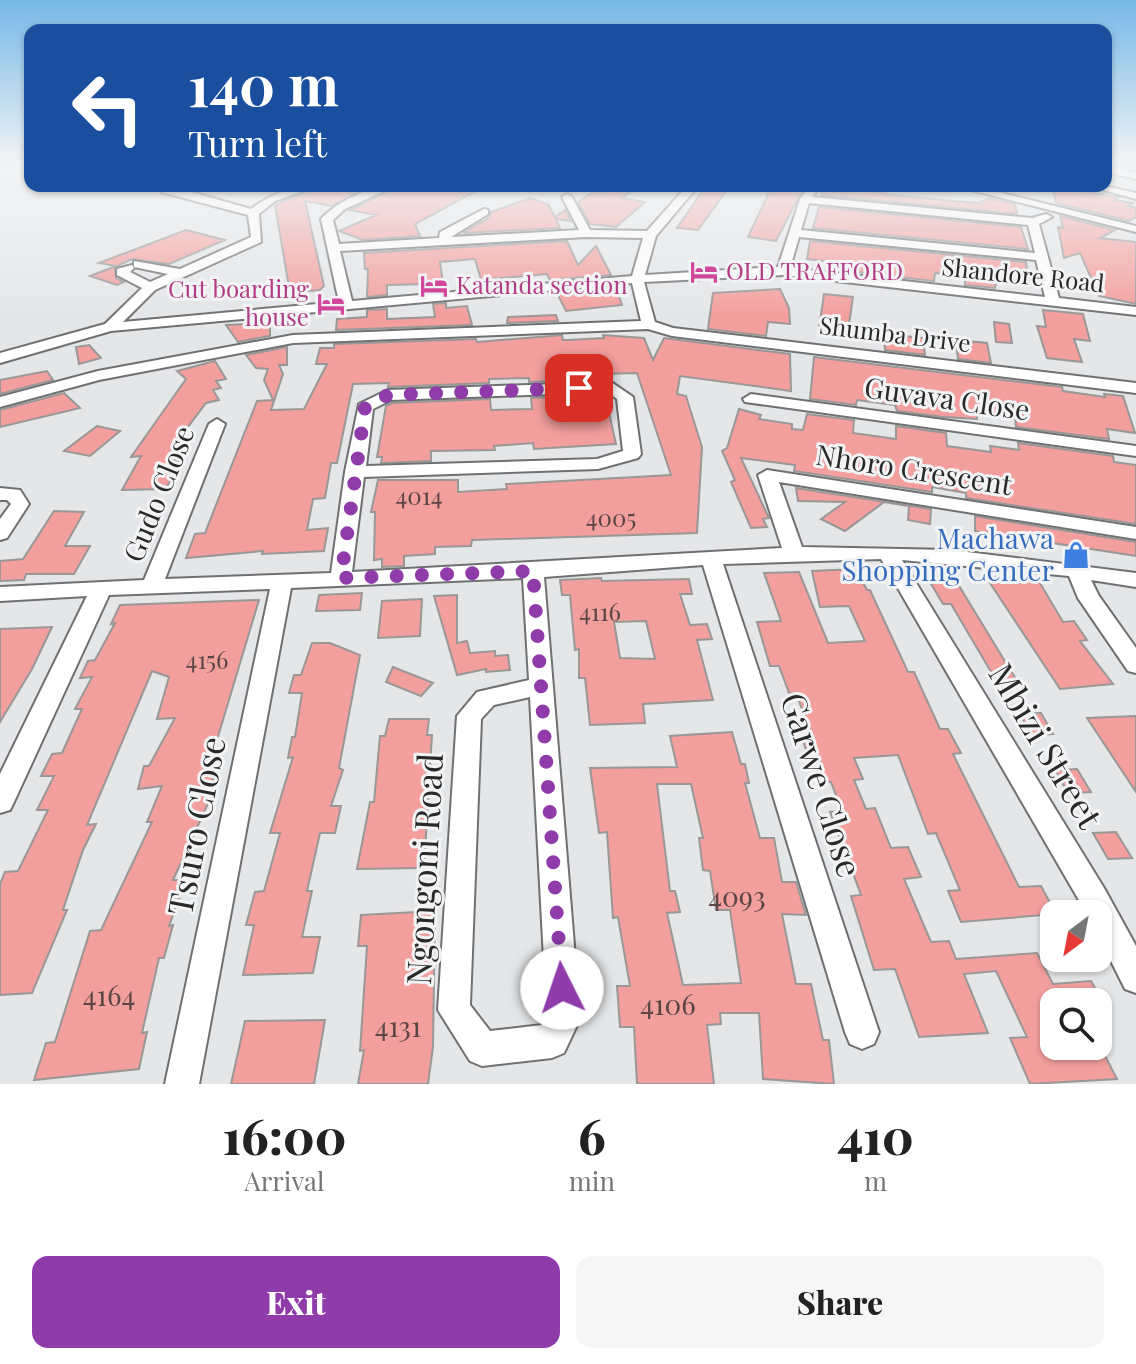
<!DOCTYPE html>
<html lang="en">
<head>
<meta charset="utf-8">
<style>
  :root { --surface:#fff; --page:#f6f6f6; --text:#222; --muted:#767676; --accent:#8f3baa }
  body { margin:0; font-family:"Playfair Display",serif; background:var(--page); color:var(--text); height:100vh; display:flex; flex-direction:column; font-size:30px; white-space:nowrap }
  * { box-sizing:border-box; margin:0 }
  p { font-size:26px; color:var(--muted) }
  .icon { flex:none; width:44px; height:44px; fill:none; stroke:currentColor; stroke-width:2; stroke-linecap:round; stroke-linejoin:round }
  .map { position:relative; height:1084px; overflow:hidden }
  .side { display:flex; flex-direction:column; background:var(--surface); flex:1 }
  .side>* { flex:none }
  .guide { position:absolute; left:24px; top:24px; width:1088px; height:168px; border-radius:16px; box-shadow:0 2px 6px #0004; background:#1a4fa0; color:#fff; overflow:hidden }
  .needle { width:52px; rotate:212deg }
  .buttons { position:absolute; left:1040px; top:900px; display:grid; gap:16px }
  .buttons a { display:grid; place-items:center; width:72px; height:72px; border-radius:16px; background:var(--surface); box-shadow:0 2px 6px #0004; font-size:40px }
  .pin { position:absolute; display:grid; place-items:center; width:68px; height:68px; color:#fff; margin:-34px; border-radius:16px; box-shadow:0 4px 12px #0006 }
  .me { position:absolute; width:88px; margin:-44px; rotate:356deg; stroke-linejoin:round; filter:drop-shadow(0 0 6px #0008) }
  .turn { display:flex; align-items:center; gap:28px; height:168px; padding:0 32px; font-size:36px }
  .turn .icon { width:104px; height:104px; stroke-width:2.5 }
  .turn b { display:block; font-size:56px; line-height:68px }
  .eta { display:flex; justify-content:space-evenly; align-items:center; height:136px; text-align:center }
  .eta b { font-size:48px; font-weight:800; line-height:56px }
  .primary-button { display:flex; gap:16px; margin-top:auto; padding:16px 32px }
  .primary-button a { flex:1; height:92px; border-radius:16px; background:var(--accent); color:#fff; font-size:32px; font-weight:800; line-height:92px; text-align:center }
  .primary-button a+a { background:var(--page); color:var(--text) }
  .map>svg:first-child { display:block }
  .building { fill:#f39f9d; stroke:#9a9797; stroke-width:2; fill-rule:evenodd }
  .lines { fill:none; stroke-linecap:round; stroke-linejoin:round }
  .minor-casing { stroke:#6f7072; stroke-width:4 }
  .minor { fill:#fff; fill-rule:evenodd }
  .route { stroke:#8f3baa; stroke-width:14; stroke-dasharray:0 25.2 }
  .labels { text-anchor:middle; stroke-width:6; stroke-linejoin:round; paint-order:stroke }
  .far-hotel-label { font-size:24px; fill:#b23c85; stroke:#f2f3f5; text-anchor:start }
  .far-street-label { font-size:24px; fill:#282929; stroke:#f2f3f5 }
  .number-label { font-size:24px; fill:#5b4646 }
  .street-label { font-size:28px; fill:#282929; stroke:#f2f3f5 }
  .shop-label { font-size:28px; fill:#366cbe; stroke:#f2f3f5; text-anchor:end }
  .near-number-label { font-size:28px; fill:#5b4646 }
  .near-street-label { font-size:34px; fill:#282929; stroke:#f2f3f5 }
</style>
</head>
<body>
<div class="map">
<svg width="1136" height="1084" viewBox="0 0 1136 1084">
  <rect width="100%" height="100%" fill="#e4e6e8"/>
  <path class="building" d="M320,186H373L331,206L305,201L324,286L320,290L290,293L275,205Z
    M398,186H447L476,191L415,224L420,236L363,240L339,231L376,215L350,210Z
    M613,186H639L622,198L645,202L616,227L590,224L578,202L594,191L603,193Z
    M772,186L804,187L776,241L748,237Z
    M852,186L892,195L953,201L979,203L989,198L1015,204L1017,214L822,195L823,189L841,190Z
    M1052,187L1119,197L1115,200L1133,203L1128,206L1136,208V217L1129,221L1056,203Z
    M704,189L726,191L698,230L677,228Z
    M530,198L548,204L555,217L565,210L571,221L556,219L560,228L463,233L490,217L491,212Z
    M819,207L1021,227L1028,249L813,228Z
    M1060,216L1115,230L1100,238L1136,242V304L1099,296L1080,253L1064,258L1058,227L1063,228Z
    M186,230L225,240L169,264L132,259L115,267L116,278L124,282L117,285L90,276L116,266L99,263Z
    M567,241L578,265L596,246L611,275L550,280L547,274L481,280L475,259L440,262L444,290L430,291L428,284L387,285V295L367,297L368,269H365L364,253Z
    M810,241L1026,262L1029,282L997,279L995,288L965,285V276L935,273L934,281L868,274L850,270L852,264L807,259Z
    M616,288L622,305L566,311L557,293Z
    M780,289L789,308L790,324L768,322L766,336L708,329L713,293Z
    M824,294L853,297L848,331L819,328Z
    M446,303V308L467,306L472,325L336,330L337,319L367,317V310L387,309V319L435,317L433,304Z
    M1043,310L1083,314L1090,341L1074,339L1082,362L1047,358L1037,326L1046,327Z
    M556,315L558,321L507,323L508,317Z
    M994,322L1009,324L1012,343L996,342Z
    M270,323V336L238,342L226,325Z
    M884,334L923,338L925,355L885,350Z
    M562,335L563,340H568L604,338L603,335L644,338L653,360L664,338L790,354L791,391L680,376L677,394L686,396L702,447L697,533L472,540L471,546L435,547V554L404,556V566L382,567V559L374,560L375,512H371L378,480H458V492L507,489L506,484L671,475L637,373L601,374L602,379L529,382V378L489,379V383L388,387L389,383L353,384L337,463H331L325,498L313,499L307,530L328,528L324,551L262,554L263,551L186,558L195,534L205,533L257,401L273,400L264,380L268,369L256,368L246,355L287,347V365H279L283,374L271,410L304,409L327,364H316L320,348H334V344L476,339L477,342Z
    M956,340L987,343L991,363L958,359Z
    M89,345L101,358L79,364L76,347Z
    M814,357L1062,387L1063,391L1105,397L1104,394L1123,396L1135,433L1107,429L1109,439L1016,427L1015,416L977,411V419L943,417L897,411L895,405L857,400L856,405L810,399Z
    M215,361L226,379L216,381L221,388L213,390L219,400L206,403L185,431L174,462L180,461L166,489L122,490L141,456L131,457L186,379L177,371Z
    M47,371L53,380L0,394V380Z
    M64,393L80,408L0,427V410Z
    M605,395L616,444L534,449L533,443L494,446L495,450L431,451V461L381,463L382,457H377L386,406L392,403L490,399L491,410L532,409L531,398Z
    M739,409L761,415L759,419L792,424V429L803,430L807,414L854,420L853,433L896,439V426L946,433L947,446L991,452L990,446L1019,450L1018,443L1113,456L1114,462L1136,465V524L966,498V493L932,487V492L794,471L795,465L741,458L769,518L763,519L767,527L751,528L731,482L735,480L722,451L727,448Z
    M97,426L120,431L90,456L64,451Z
    M796,488L931,509L930,524L908,520L909,506L884,502L845,531L821,519L845,502L798,501Z
    M54,511L84,512L65,546H90L74,574H26L24,580L0,581V561L23,559Z
    M975,516L1136,542V556L975,531Z
    M856,569L867,590H870L908,672H914L940,729H948L961,753L953,754L1019,887L1041,886L1056,914L961,922L948,891L960,890L936,833L928,834L898,755L854,758L863,779L854,780L866,809L875,808L891,848L908,847L921,877L904,879L931,942L949,941L956,959L1037,953L1053,984L1091,981L1103,1002H1054V1046H1100L1117,1079L1030,1084L1010,1038L1027,1037L996,971L964,974L988,1033L919,1037L895,969L874,970L851,896L861,895L830,812L842,811L831,782H824L816,761H810L803,741H814L796,693H789L779,666H770L757,622L781,621L764,573L799,572L828,643L865,641L849,606L820,607L812,571Z
    M950,571L1006,663L1018,682H997L951,604H943L924,572Z
    M986,577L1037,578L1063,622L1074,621L1087,640L1080,641L1113,684L1060,689Z
    M601,578L602,581L689,579L692,594H680L690,625L707,624L712,639L697,640L713,700L643,704L645,723L590,725L585,678H579V649L575,650L570,595H562L560,580ZM646,621L655,659L620,658L614,622Z
    M362,593L360,610L316,611L319,595Z
    M457,595V643L467,641L470,653L495,651V656L508,655L510,670L486,672V669L457,675L434,596Z
    M422,599L420,636L378,638L382,601Z
    M259,600L217,740L207,761L216,760L211,797L173,880H186L169,926L173,925L164,958H159L142,1033L147,1032L139,1069L34,1080L46,1043L55,1042L90,931L101,930L152,822H147L162,786L138,789L144,766H149L175,718L157,719L169,677L152,671L87,825L96,824L83,850L63,910H67L32,993L0,995V884L5,872L18,871L48,810H37L54,776H41L52,754L62,753L82,709H75L92,677L80,678L88,661L95,660L115,623L111,624L120,605Z
    M52,627L32,669L0,722V629Z
    M312,643H330L360,655L339,768L343,770L331,806H341L335,833H320L307,891H312L302,937H320L313,973L243,975L254,925H246L255,892L264,891L280,833H270L293,757L288,758L292,737H295L302,693H289L294,675H301Z
    M393,667L433,683L421,696L386,682Z
    M1041,713L1053,734L1031,735L1020,714Z
    M1136,716V792L1087,718Z
    M389,719H429L427,735H432L424,868L357,869L370,802H374L380,736H385Z
    M732,732L741,764H745L749,783H745L760,838H774L782,882H796L806,915L782,914L796,984H811L823,1040H829L834,1084L763,1079L759,1013H720L721,1024L707,1025L714,1084H637L634,1027H620L617,986H630L618,917L613,918L607,832L599,833L590,768L677,767L670,736ZM657,784H691L703,838H699L703,870L710,871L716,910H730L741,983L683,985L667,913L680,912L675,891H670Z
    M1077,769L1091,792L1068,793L1055,770Z
    M1116,832L1132,858L1108,859L1093,833Z
    M435,911L433,1047L428,1084H358L364,1050L360,1051L367,946H358L361,915Z
    M325,1020L314,1084H231L245,1021Z"/>
  <g class="lines">
    <g class="minor-casing">
      <path id="minor" d="M1106,166L1136,173V179L1106,172Z
        M160,186H170L251,209C271,194 292,186 317,186L275,201L259,214L261,242L155,290L123,322L339,302L321,219C339,200 370,186 395,186L345,209L333,220L339,244L439,238L440,232L484,209L488,210V214L451,237L579,230L562,197L567,194L572,197L590,230L647,231L687,186H698L656,236L645,275L778,267L800,199L810,186H820L812,197L1032,218L1046,214L1052,217L1039,224L1059,298L1136,307V315L783,275L644,282L655,322L673,328L1136,383V393L672,336L648,329L293,343L99,380L0,407V397L98,371L293,335L641,321L632,283L111,331L0,363V353L105,324L142,288L117,275V269L132,265L134,268L130,272L150,282L168,274L134,267V261L180,269L251,237L248,215L161,192ZM809,203L1028,225L1035,253L801,230ZM586,237L643,238L632,276L352,301L340,251ZM799,237L1036,260L1045,297L790,268Z
        M955,186H973L1136,226V232Z
        M1089,186H1106L1136,193V199Z
        M611,382L633,397L641,454L638,458L598,469L364,477L352,572L782,548L758,475L767,470L1136,527V539L779,482L802,547L951,550L1136,573V587L1091,580L1099,596L1136,648V673L1128,671L1078,598L1069,576L902,560L1104,888L1136,946V993L1125,989L1098,935V914H1087L881,559L723,564L879,1032L874,1044L862,1049L850,1044L845,1032L703,565L544,577L580,1019L564,1053L552,1058L482,1066L470,1061L438,1010L457,716L477,692L529,680L523,578L291,588L199,1084H165L270,589L109,595L14,802L10,810L0,813V774L87,596L0,601V587L144,580L209,424L217,419L225,424L165,579L331,573L345,472L359,404L388,390ZM608,392L617,399L623,451L597,459L366,466L373,409L391,400ZM530,697L547,1016L542,1025L490,1031L470,1005L481,719L494,705Z
        M751,394L1136,446V456L745,402L743,399Z
        M0,488L20,490L29,504L7,538L0,540V519L11,504L7,500H0Z"/>
    </g>
    <use href="#minor" class="minor"/>
  </g>
  <linearGradient id="sky" x2="0" y2="1"><stop stop-color="#75b8e8"/><stop offset="0.52" stop-color="#f3f4f5"/><stop offset="1" stop-color="#f3f4f5" stop-opacity="0"/></linearGradient>
  <rect width="1136" height="317" fill="url(#sky)"/>
  <g class="lines">
    <path class="route" d="M562,988L533,571L341,578L365,407L388,395L579,388"/>
  </g>
  <defs>
    <g id="hotel-bare" transform="scale(2.16)"><path d="M-6-4.5h1.5V1H6V5H4.5V3h-9V5H-6ZM-4 0a1.8 1.8 0 1 1 3.6 0ZM.5 0V-2.5h3Q6-2.5 6 0Z" fill="#d1479c" stroke="#f2f3f5" stroke-width="2.5" paint-order="stroke"/></g>
    <g id="shop-bare" transform="scale(2.16)"><path d="M-5-2.5h2.3a2.7 3.5 0 0 1 5.4 0H5L5.5 6h-11ZM-1.5-2.5h3a1.5 2.3 0 0 0-3 0Z" fill="#3f7fe0" stroke="#f2f3f5" stroke-width="2.5" paint-order="stroke"/></g>
  </defs>
  <g fill-rule="evenodd">
    <use href="#hotel-bare" x="704" y="272"/>
    <use href="#hotel-bare" x="434" y="286"/>
    <use href="#hotel-bare" x="331" y="304"/>
    <use href="#shop-bare" x="1076" y="555"/>
  </g>
  <g class="labels">
    <g class="far-hotel-label">
      <text x="726" y="280">OLD TRAFFORD</text>
      <text x="456" y="294">Katanda section</text>
      <text x="309" y="298" text-anchor="end">Cut boarding<tspan x="309" dy="28">house</tspan></text>
    </g>
    <g class="far-street-label">
      <text transform="translate(1023 276) rotate(6)" y="8">Shandore Road</text>
      <text transform="translate(895 335) rotate(7)" y="8">Shumba Drive</text>
    </g>
    <g class="number-label">
      <text x="419" y="505">4014</text>
      <text x="611" y="527">4005</text>
      <text x="600" y="621">4116</text>
      <text x="207" y="669">4156</text>
    </g>
    <g class="street-label">
      <text transform="translate(947 399) rotate(8)" y="10">Guvava Close</text>
      <text transform="translate(914 470) rotate(9)" y="10">Nhoro Crescent</text>
      <text transform="translate(159 494) rotate(-68)" y="10">Gudo Close</text>
    </g>
    <g class="shop-label">
      <text x="1054" y="549">Machawa<tspan x="1054" dy="32">Shopping Center</tspan></text>
    </g>
    <g class="near-number-label">
      <text x="737" y="907">4093</text>
      <text x="109" y="1006">4164</text>
      <text x="668" y="1015">4106</text>
      <text x="398" y="1037">4131</text>
    </g>
    <g class="near-street-label">
      <text transform="translate(1045 746) rotate(59)" y="12">Mbizi Street</text>
      <text transform="translate(821 785) rotate(72)" y="12">Garwe Close</text>
      <text transform="translate(197 826) rotate(-79)" y="12">Tsuro Close</text>
      <text transform="translate(425 869) rotate(-87)" y="12">Ngongoni Road</text>
    </g>
  </g>
</svg>
<div class="buttons">
<a><svg class="needle" viewBox="-14 -14 28 28"><path d="M0-13l5 13h-10z" fill="#e53935"/><path d="M0 13l5-13h-10z" fill="#767676"/></svg></a>
<a><svg class="icon" aria-label="search" viewBox="0 0 24 24"><circle cx="10" cy="10" r="6"/><path d="M15 15l6 6"/></svg></a>
</div>
<div class="pin" style="left:579px;top:388px;background:#d93025"><svg class="icon" aria-label="arrive" viewBox="0 0 24 24"><path d="M6 21V4h12l-3 4 3 4H6"/></svg></div>
<svg class="me" style="left:562px;top:988px" viewBox="-20 -20 40 40"><circle r="19" fill="#fff"/><path d="M0-13L10 11 0 6-10 11z" fill="#8f3baa"/></svg>
<div class="guide">
<div class="turn"><svg class="icon" aria-label="left" viewBox="0 0 24 24"><path d="M17 20v-9H6M10 6l-5 5 5 5"/></svg><div><b>140 m</b>Turn left</div></div>
</div>
</div>
<section class="side">
<div class="eta">
<div><b>16:00</b><p>Arrival</p></div>
<div><b>6</b><p>min</p></div>
<div><b>410</b><p>m</p></div>
</div>
<div class="primary-button"><a>Exit</a><a>Share</a></div>
</section>
</body>
</html>
